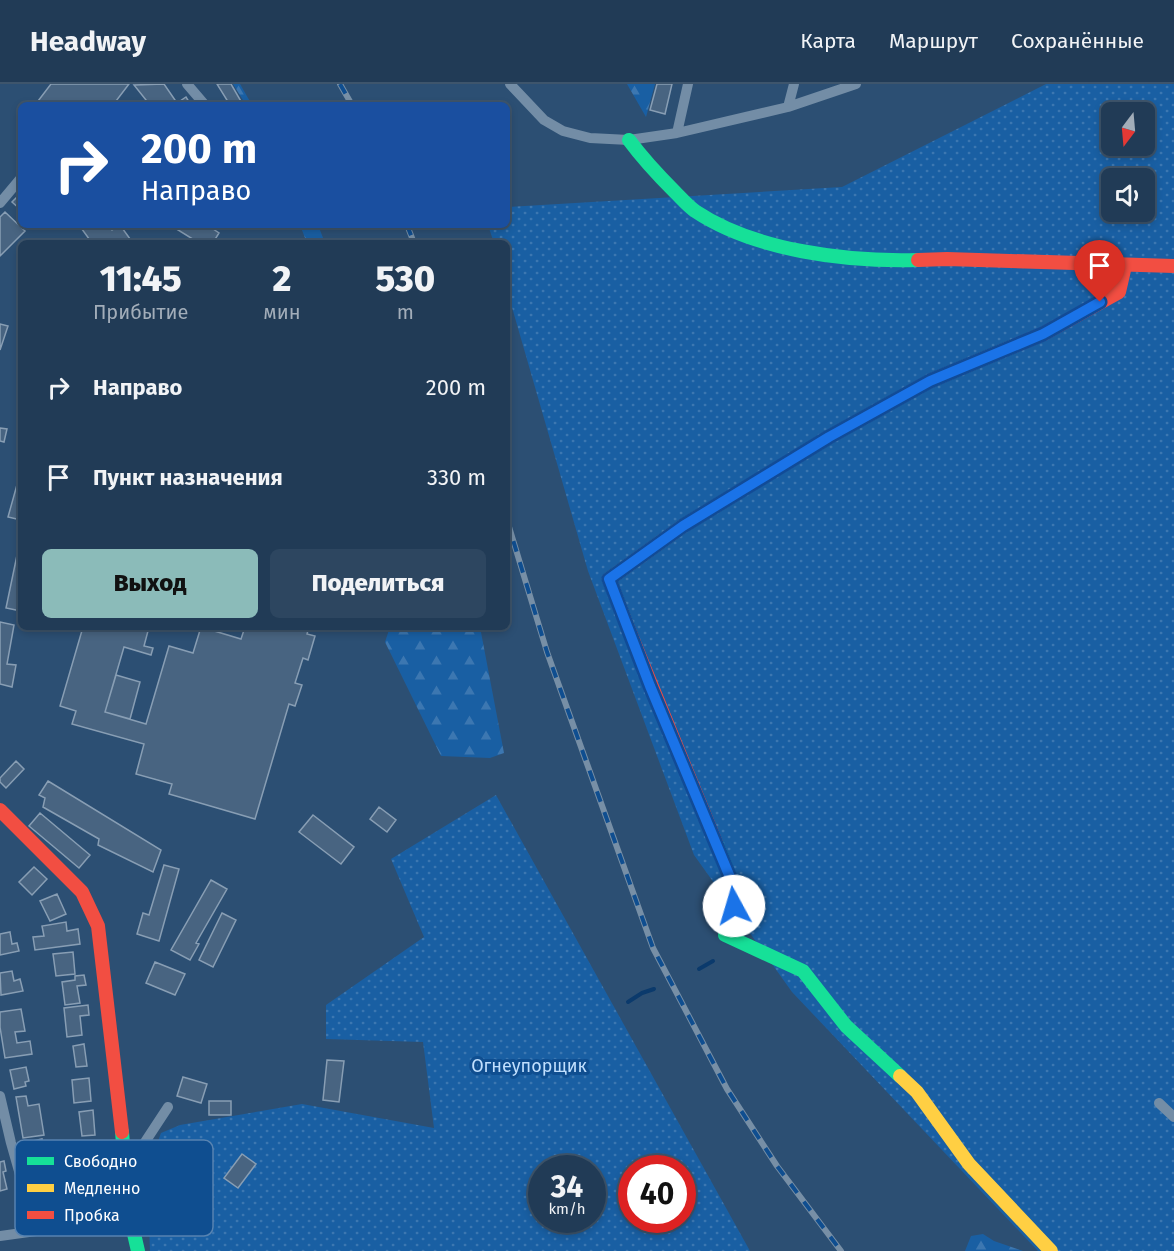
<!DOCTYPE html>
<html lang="ru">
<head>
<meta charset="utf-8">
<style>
  :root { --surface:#213b56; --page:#2d4660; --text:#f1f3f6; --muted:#a2adb9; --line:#3e556c; --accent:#8bbbb9 }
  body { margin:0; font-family:"Fira Sans",sans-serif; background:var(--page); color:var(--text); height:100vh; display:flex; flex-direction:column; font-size:22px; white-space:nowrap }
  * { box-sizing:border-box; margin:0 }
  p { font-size:20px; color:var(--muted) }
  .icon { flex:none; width:33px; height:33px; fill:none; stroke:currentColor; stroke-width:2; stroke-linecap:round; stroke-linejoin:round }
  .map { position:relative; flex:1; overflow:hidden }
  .details { position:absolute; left:18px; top:156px; width:492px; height:390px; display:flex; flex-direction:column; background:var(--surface); border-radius:9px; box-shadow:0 3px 9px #0003,0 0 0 2px var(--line) }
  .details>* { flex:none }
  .top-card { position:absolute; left:18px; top:18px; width:492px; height:126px; border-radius:9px; box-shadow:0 3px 9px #0003,0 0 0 2px var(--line); background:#1a4fa0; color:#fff; overflow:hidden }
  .needle { width:39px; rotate:196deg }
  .buttons { position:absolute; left:1101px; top:18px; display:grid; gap:12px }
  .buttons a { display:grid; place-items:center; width:54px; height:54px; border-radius:9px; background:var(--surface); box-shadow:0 3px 9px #0003,0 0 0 2px var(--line); font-size:30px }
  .speed { position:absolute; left:528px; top:1071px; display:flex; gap:12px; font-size:30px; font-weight:700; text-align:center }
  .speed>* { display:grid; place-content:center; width:78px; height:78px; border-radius:50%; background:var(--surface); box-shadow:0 3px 9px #0003,0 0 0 2px var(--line); line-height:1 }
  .speed small { font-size:15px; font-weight:400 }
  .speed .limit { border:9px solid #d22; background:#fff; color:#111 }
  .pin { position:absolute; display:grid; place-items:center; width:51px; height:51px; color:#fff; margin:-62px -26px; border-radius:50% 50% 50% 0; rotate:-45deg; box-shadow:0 0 6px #0007 }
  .pin .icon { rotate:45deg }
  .me { position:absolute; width:66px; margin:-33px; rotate:354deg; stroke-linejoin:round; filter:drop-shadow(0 0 4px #0008) }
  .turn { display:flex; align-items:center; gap:21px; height:126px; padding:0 24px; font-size:27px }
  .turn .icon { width:78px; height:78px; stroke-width:2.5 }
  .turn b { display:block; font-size:42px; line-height:51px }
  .eta { display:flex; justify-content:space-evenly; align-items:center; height:102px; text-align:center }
  .eta b { font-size:36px; font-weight:800; line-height:42px }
  .button { display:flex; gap:12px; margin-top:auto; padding:12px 24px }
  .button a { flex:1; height:69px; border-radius:9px; background:var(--accent); color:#111; font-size:24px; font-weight:800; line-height:69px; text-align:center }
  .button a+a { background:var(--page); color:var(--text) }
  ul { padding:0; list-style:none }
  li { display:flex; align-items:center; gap:18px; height:90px; padding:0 24px }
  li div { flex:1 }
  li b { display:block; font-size:22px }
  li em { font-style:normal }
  header { display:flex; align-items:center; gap:36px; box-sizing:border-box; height:84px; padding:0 30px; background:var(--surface); border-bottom:2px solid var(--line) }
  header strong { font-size:28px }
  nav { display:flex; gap:33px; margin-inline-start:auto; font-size:21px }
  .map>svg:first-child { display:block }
  .forest { fill:url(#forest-firs) }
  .garden { fill:url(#garden-dots); fill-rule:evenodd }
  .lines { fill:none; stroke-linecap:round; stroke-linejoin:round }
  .stream { stroke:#0b3a6c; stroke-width:4 }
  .building { fill:#486481; stroke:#889eb4; stroke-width:1.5 }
  .street { stroke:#738da6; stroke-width:10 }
  .fast { stroke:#16e098; stroke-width:14 }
  .slow { stroke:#ffcf43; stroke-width:14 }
  .jam { stroke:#f24e42; stroke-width:14 }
  .rail-casing { stroke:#778fa6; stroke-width:6 }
  .rail { stroke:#0f4e90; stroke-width:4; stroke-dasharray:11; stroke-linecap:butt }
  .route-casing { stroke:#114b97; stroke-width:15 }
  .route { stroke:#1a73e8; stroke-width:10 }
  .labels { text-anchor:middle; stroke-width:6; stroke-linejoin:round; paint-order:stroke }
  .park-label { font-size:18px; fill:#c0dffe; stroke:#0f4e90 }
  .key { fill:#0f4e90; stroke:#5783b1; stroke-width:1.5 }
  .key-label { font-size:16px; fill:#fff }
</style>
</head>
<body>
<header>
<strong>Headway</strong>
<nav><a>Карта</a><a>Маршрут</a><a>Сохранённые</a></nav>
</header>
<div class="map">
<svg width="1174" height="1167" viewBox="0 0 1174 1167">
  <defs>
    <pattern id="forest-firs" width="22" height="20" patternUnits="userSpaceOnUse" patternTransform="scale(1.5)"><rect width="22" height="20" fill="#195fa3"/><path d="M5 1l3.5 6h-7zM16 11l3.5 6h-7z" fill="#3c77b1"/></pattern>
    <pattern id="garden-dots" width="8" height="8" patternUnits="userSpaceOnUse" patternTransform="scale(1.5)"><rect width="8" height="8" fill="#195fa3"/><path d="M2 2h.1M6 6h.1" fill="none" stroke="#3c77b1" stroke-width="1.8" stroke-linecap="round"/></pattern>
  </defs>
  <rect width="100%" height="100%" fill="#2c4f73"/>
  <path class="forest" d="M233,0H240L252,21H246Z
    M627,0H655L646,33Z
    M300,141H318L325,159H307Z
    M390,543H480L504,669L490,674L441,672L385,558Z
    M983,1150L994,1157L1023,1167H965L971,1152Z"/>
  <path class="garden" d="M1046,0H1174V1167H1038L792,908L694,771L588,487L507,206V159H494L488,141H507V123L842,103ZM1112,28H1144V62H1112ZM1112,94H1144V128H1112Z
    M496,711L750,1167H150L147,1087L161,1049L180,1041L302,1020L434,1044L423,958L326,955V921L424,853L391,775ZM542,1084H592V1136H542ZM632,1084H682V1136H632Z"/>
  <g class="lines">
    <path class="stream" d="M699,885L713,877
      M628,918L642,909L654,905"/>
  </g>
  <path class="building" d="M51,0H129L113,21H35Z
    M164,0L177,19L186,13L191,21H150L134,1Z
    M217,0H231L242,19L239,21H230Z
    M657,0H672L665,30L650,26Z
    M21,109V126L12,118Z
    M5,128L25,147L0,172V133Z
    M79,141H109L112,146L120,141L133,159H92Z
    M170,141H207L219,149L214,157L218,159H199Z
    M0,240L8,242L0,266Z
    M0,344L7,345L4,358L0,357Z
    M20,390H21V436L8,433Z
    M21,452V527L6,524Z
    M0,538L14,541L7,580L16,581L12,603L0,600Z
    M83,543H141V544L148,547L144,562L153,564L151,571L124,563L105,628L146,640L169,562L193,569L201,543L241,555L244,546L234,543H309L307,550L315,552L308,576L303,574L295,599L302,601L295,622L289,620L255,735L169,710L172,700L136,690L144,660L72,640L76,627L60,622Z
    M116,591L140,598L130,635L105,628Z
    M16,677L24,685L6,704L0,698V694Z
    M48,697L161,766L153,788L98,761L99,755L43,723L45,714L39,711Z
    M379,723L396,736L387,748L370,735Z
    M40,729L90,771L79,784L29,742Z
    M313,731L354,763L341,780L299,748Z
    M164,781L179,785L159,857L137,850L143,829L149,831Z
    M34,783L47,795L32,811L19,798Z
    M211,796L227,805L196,859L199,860L190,876L171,866Z
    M57,810L66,830L50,837L40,817Z
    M222,829L236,836L213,883L199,876Z
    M66,838L67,847L78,845L80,860L35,866L33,853L44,852L42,842Z
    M10,848L12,860L17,859L19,867L0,871V850Z
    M73,868L75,890L56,892L53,870Z
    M155,878L185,890L175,911L146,899Z
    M12,887L14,897L20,895L23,907L1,911L0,889Z
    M84,891L86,901L77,902L80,919L65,921L62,898L75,896V892Z
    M88,921L89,931L80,932L82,951L67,953L64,924Z
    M21,925L25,947L15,948L17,959L30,957L32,970L5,974L0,943V928Z
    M84,960L87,982L76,983L73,962Z
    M327,976L344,977L339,1018L323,1016Z
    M26,983L29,997L25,998L26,1002L14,1005L10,986Z
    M183,993L207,1000L201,1019L177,1012Z
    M89,994L91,1017L74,1019L72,996Z
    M26,1012L28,1022L39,1020L44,1051L23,1054L16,1013Z
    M209,1017H231V1031H209Z
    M93,1026L95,1051L82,1052L79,1028Z
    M42,1055L47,1081L30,1085L24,1059Z
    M242,1070L256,1080L238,1104L224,1094Z
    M4,1077L6,1087L3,1088L7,1105L0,1107V1078Z"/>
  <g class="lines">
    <path class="street" d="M187,0L205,21
      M510,0L544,36L563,47L590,54L629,56L677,49L788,23L856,0
      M788,23L794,0
      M677,49L688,0
      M0,119L21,94
      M0,1012L11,1059L36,1147
      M1159,1019L1174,1033
      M126,1087L168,1023
      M0,1152L36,1147L129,1128"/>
    <path class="fast" d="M629,56C643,75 658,91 675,108C681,114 688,122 695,127C755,167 847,178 918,176
      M716,759L737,810L725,851L803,887L846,942L900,992
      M122,1048L129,1128L138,1167"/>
    <path class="slow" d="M628,544L609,495L683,442L829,353L930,297L1014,262
      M900,992L917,1008L969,1080L1051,1167"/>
    <path class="jam" d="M918,176L947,175L1174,182
      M1014,262L1043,250L1119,208L1125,182
      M628,544L716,759
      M0,726L82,808L98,842L122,1048"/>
    <g class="rail-casing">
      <path id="rail" d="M340,0L352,21
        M407,141L414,159
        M507,436L547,568L653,864L727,1005L777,1082L841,1167"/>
    </g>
    <use href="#rail" class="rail"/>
  </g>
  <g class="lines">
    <g class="route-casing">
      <path id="route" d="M734,822L737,810L650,602L609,495L683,442L829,353L930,297L1043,250L1100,218"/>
    </g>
    <use href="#route" class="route"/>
  </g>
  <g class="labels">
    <g class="park-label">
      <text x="529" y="988">Огнеупорщик</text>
    </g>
  </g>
  <rect x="15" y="1056" width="198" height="96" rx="9" class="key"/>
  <rect x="27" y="1073" width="27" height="8" fill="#16e098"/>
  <rect x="27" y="1100" width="27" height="8" fill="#ffcf43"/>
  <rect x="27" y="1127" width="27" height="8" fill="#f24e42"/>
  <g class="key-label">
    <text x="64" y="1083">Свободно</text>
    <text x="64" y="1110">Медленно</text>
    <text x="64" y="1137">Пробка</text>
  </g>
</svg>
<div class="buttons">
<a><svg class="needle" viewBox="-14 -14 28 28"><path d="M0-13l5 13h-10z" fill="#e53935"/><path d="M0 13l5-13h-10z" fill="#a2adb9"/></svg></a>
<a><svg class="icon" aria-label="sound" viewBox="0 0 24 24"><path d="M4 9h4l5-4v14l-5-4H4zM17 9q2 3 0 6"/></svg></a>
</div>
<div class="speed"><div>34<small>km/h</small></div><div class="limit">40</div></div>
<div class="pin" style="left:1100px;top:218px;background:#d93025"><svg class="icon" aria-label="arrive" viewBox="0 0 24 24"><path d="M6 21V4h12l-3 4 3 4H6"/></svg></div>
<svg class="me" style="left:734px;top:822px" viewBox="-20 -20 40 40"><circle r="19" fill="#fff"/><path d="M0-13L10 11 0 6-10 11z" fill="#1a73e8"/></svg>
<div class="top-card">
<div class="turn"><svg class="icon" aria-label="right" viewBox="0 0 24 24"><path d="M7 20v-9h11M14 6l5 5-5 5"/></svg><div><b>200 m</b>Направо</div></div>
</div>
<section class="details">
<div class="eta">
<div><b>11:45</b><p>Прибытие</p></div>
<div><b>2</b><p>мин</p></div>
<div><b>530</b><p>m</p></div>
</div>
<ul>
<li><svg class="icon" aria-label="right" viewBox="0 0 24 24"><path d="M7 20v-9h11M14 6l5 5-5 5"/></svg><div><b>Направо</b></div><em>200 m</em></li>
<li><svg class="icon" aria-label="arrive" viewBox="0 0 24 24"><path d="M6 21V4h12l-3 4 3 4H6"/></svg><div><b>Пункт назначения</b></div><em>330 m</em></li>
</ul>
<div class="button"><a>Выход</a><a>Поделиться</a></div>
</section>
</div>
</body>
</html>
